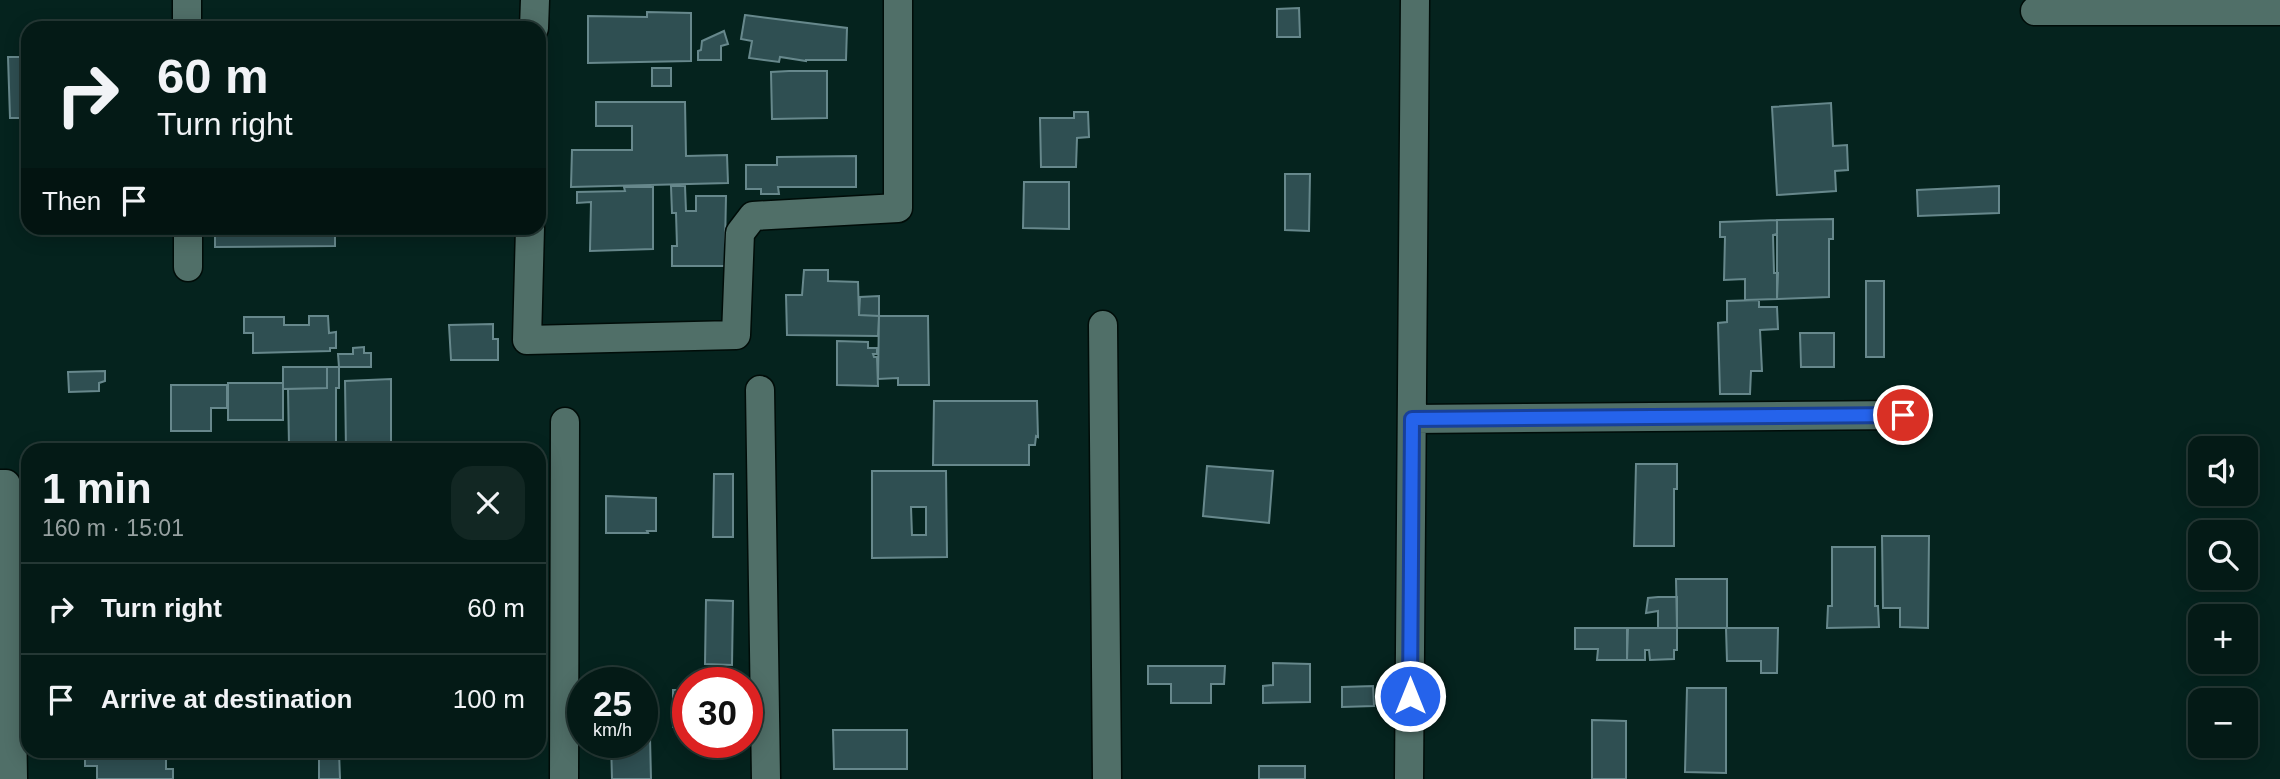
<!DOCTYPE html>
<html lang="en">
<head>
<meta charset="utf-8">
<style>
  :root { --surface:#041a16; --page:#122723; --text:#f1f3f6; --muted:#97a1a1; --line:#253835 }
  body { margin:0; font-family:Arial,sans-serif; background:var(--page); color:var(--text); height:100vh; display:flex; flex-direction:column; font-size:26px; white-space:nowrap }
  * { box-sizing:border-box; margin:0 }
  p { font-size:23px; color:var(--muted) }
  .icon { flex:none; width:38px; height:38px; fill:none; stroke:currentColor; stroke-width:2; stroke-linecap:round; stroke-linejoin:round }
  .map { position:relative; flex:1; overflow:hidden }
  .side { position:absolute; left:21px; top:443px; width:525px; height:315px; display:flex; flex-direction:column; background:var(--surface); border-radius:21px; box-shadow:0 4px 18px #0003,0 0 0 2px var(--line) }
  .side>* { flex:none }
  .banner { position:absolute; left:21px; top:21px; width:525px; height:214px; border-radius:21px; box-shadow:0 4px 18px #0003,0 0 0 2px var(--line); background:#041a16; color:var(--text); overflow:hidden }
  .controls { position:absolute; left:2188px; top:436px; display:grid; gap:14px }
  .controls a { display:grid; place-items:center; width:70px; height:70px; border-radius:14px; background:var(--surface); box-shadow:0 4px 18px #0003,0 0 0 2px var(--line); font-size:35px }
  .speed { position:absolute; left:567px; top:667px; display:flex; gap:14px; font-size:35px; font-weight:700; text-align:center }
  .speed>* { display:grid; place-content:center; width:91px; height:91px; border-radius:50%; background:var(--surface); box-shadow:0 4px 18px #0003,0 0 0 2px var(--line); line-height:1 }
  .speed small { font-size:18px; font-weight:400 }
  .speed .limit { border:10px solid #d22; background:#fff; color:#111 }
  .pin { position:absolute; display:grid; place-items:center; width:60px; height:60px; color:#fff; margin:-30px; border:4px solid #fff; border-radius:50%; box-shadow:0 2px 7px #0007 }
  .me { position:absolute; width:77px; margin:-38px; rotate:0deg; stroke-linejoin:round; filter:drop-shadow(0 0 5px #0008) }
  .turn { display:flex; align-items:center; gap:24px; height:147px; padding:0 21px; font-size:32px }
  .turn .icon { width:91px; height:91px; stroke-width:2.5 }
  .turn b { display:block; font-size:49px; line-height:60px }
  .then { display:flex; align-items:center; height:66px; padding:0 21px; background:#0003; gap:14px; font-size:26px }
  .round { display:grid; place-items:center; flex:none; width:74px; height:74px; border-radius:21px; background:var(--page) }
  .headline { display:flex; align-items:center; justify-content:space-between; height:119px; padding:0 21px }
  h1 { font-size:42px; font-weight:700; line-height:52px }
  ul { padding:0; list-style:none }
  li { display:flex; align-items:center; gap:21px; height:91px; padding:0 21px; border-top:2px solid var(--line) }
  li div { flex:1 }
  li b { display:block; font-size:26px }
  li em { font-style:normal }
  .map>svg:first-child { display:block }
  .building { fill:#2f4f52; stroke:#67888c; stroke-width:2; fill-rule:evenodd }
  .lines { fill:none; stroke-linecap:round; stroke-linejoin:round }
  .street-casing { stroke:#000c08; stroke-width:31 }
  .street { stroke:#506f68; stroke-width:28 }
  .route-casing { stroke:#184099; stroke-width:18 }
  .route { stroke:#2563eb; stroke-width:12 }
</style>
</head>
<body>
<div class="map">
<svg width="2280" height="779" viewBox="0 0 2280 779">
  <rect width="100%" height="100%" fill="#05231e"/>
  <path class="building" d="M1299,8L1300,37H1277V9Z
    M647,12L691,13V61L588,63V16L647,17Z
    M745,15L847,28L846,60H806V61L780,57L779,62L749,58L752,41L741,39Z
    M724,31L728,44L721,46V60H698V51L701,50L702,41Z
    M8,57H28V118H10Z
    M652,68H671V86H652Z
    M789,71H827V118L772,119L771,72Z
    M596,102H685L686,156L727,155L728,183L571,187L572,150H632V126H596Z
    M1831,103L1833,146L1847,145L1848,170L1835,171L1836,191L1777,195L1772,107Z
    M1074,112H1088L1089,137L1077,138L1076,167H1041L1040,118H1074Z
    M856,156V187H778L779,194H761V189H746V165H777V157Z
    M1285,174H1310L1309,231L1285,230Z
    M1024,182H1069V229L1023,228Z
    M671,186H685L686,211H696V196H726L725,246H732L733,266H672V246H677L676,213H672Z
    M1999,186V213L1918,216L1917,190Z
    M624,187H653V249L590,251L591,202L577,203V192L625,191Z
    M1833,219V239H1829V297L1777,299V220Z
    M1777,220V234L1773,235L1774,273H1778L1777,299L1745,300V279L1724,280L1725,237H1720V222Z
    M215,228H330L335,229V246L215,247Z
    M804,270H828V281L858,282L859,315L879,316L878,336L787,335L786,295H802Z
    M1866,281H1884V357H1866Z
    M879,296V316L859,315L860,297Z
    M1759,300V307H1777L1778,329L1760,330L1762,371H1751L1750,394H1720L1718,323L1727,322V301Z
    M309,316H328L329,333L336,332V348H330V351L253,353V333H244V317H284V325H309Z
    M879,316H928L929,385H898V378L878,379Z
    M493,324V339H498V360H451L449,325Z
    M1800,333H1834V367H1801Z
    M837,341L868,342V348H877V354H873L874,357H877L878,386L837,385Z
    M364,347V353H371V367H339L338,354H353V348Z
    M283,367H327V388L283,389Z
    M327,367H339V388H336V450H283V446H289L288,389L327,388Z
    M105,371V381L99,383V391L69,392L68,372Z
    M391,379V450H346L345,381Z
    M228,383H283V420H228Z
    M171,385H227V408H211V431H171Z
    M934,401H1037L1038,437L1036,436L1035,445H1029V465H933Z
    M1636,464H1677V489H1674V546H1634Z
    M1207,466L1273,471L1269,523L1203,516Z
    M872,471H946L947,557L872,558ZM911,507H926V535H912Z
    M714,474H733V537H713Z
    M606,496L656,498V531H647L648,533H606Z
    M1882,536H1929L1928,628L1900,627V608H1883Z
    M1832,547H1875V606H1878L1879,627L1827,628L1828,606H1832Z
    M1676,579H1727V628H1677Z
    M1658,597H1677V628H1658V611L1646,613L1648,598Z
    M706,600L733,601L732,665L705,664Z
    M1575,628H1627V660H1597L1598,649H1575Z
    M1628,628H1677V650H1674V659L1650,660L1649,650H1645V660H1627Z
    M1726,628H1778L1777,673H1761V661H1727Z
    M1273,663L1310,664V702L1263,703V686L1273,685Z
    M1148,666H1225L1224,684H1211V703H1171V684H1148Z
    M1373,686L1374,706L1342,707V687Z
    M1687,688H1726V773L1685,772Z
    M673,690H688V727H673Z
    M1592,720L1626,721V779H1592Z
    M833,730H907V769H834Z
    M642,737H650L651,779H612L611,742H642Z
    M319,751H339L340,779H319Z
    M166,754V769H173V779H97V766H85V756Z
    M1259,766H1305V779H1259Z"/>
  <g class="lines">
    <g class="street-casing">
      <path id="street" d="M187,0V28
        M2035,11H2280
        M534,28L535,0
        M188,228V267
        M530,228L527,340L736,335L740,233L753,216L898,208V0
        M1103,325L1107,779
        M760,390L766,779
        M1412,419L1903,415
        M0,484H6L10,580L13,779
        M564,779L565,422
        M1409,779L1415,0"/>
    </g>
    <use href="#street" class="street"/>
  </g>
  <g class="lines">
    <g class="route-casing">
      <path id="route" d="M1410,696L1412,419L1903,415"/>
    </g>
    <use href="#route" class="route"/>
  </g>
</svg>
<div class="controls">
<a><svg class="icon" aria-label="sound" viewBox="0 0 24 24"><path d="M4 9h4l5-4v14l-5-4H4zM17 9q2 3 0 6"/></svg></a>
<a><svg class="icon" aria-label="search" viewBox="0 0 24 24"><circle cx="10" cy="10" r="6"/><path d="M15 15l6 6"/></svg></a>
<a>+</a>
<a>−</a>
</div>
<div class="speed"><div>25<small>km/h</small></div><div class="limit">30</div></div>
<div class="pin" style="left:1903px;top:415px;background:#d93025"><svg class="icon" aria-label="arrive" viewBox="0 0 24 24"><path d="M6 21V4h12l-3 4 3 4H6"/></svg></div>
<svg class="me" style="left:1410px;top:696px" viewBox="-20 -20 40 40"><circle r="17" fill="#2563eb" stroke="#fff" stroke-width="3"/><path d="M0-11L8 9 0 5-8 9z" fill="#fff"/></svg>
<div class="banner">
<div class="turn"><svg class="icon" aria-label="right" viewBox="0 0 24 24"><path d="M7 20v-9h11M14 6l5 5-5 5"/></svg><div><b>60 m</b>Turn right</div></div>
<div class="then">Then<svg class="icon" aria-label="arrive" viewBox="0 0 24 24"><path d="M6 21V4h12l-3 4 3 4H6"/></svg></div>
</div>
<section class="side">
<div class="headline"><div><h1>1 min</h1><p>160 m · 15:01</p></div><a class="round"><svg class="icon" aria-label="close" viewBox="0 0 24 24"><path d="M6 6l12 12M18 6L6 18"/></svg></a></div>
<ul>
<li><svg class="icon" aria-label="right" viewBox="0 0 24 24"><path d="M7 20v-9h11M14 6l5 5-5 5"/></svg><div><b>Turn right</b></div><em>60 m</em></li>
<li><svg class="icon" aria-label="arrive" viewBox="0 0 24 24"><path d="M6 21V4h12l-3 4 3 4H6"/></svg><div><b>Arrive at destination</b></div><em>100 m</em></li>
</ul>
</section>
</div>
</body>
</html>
